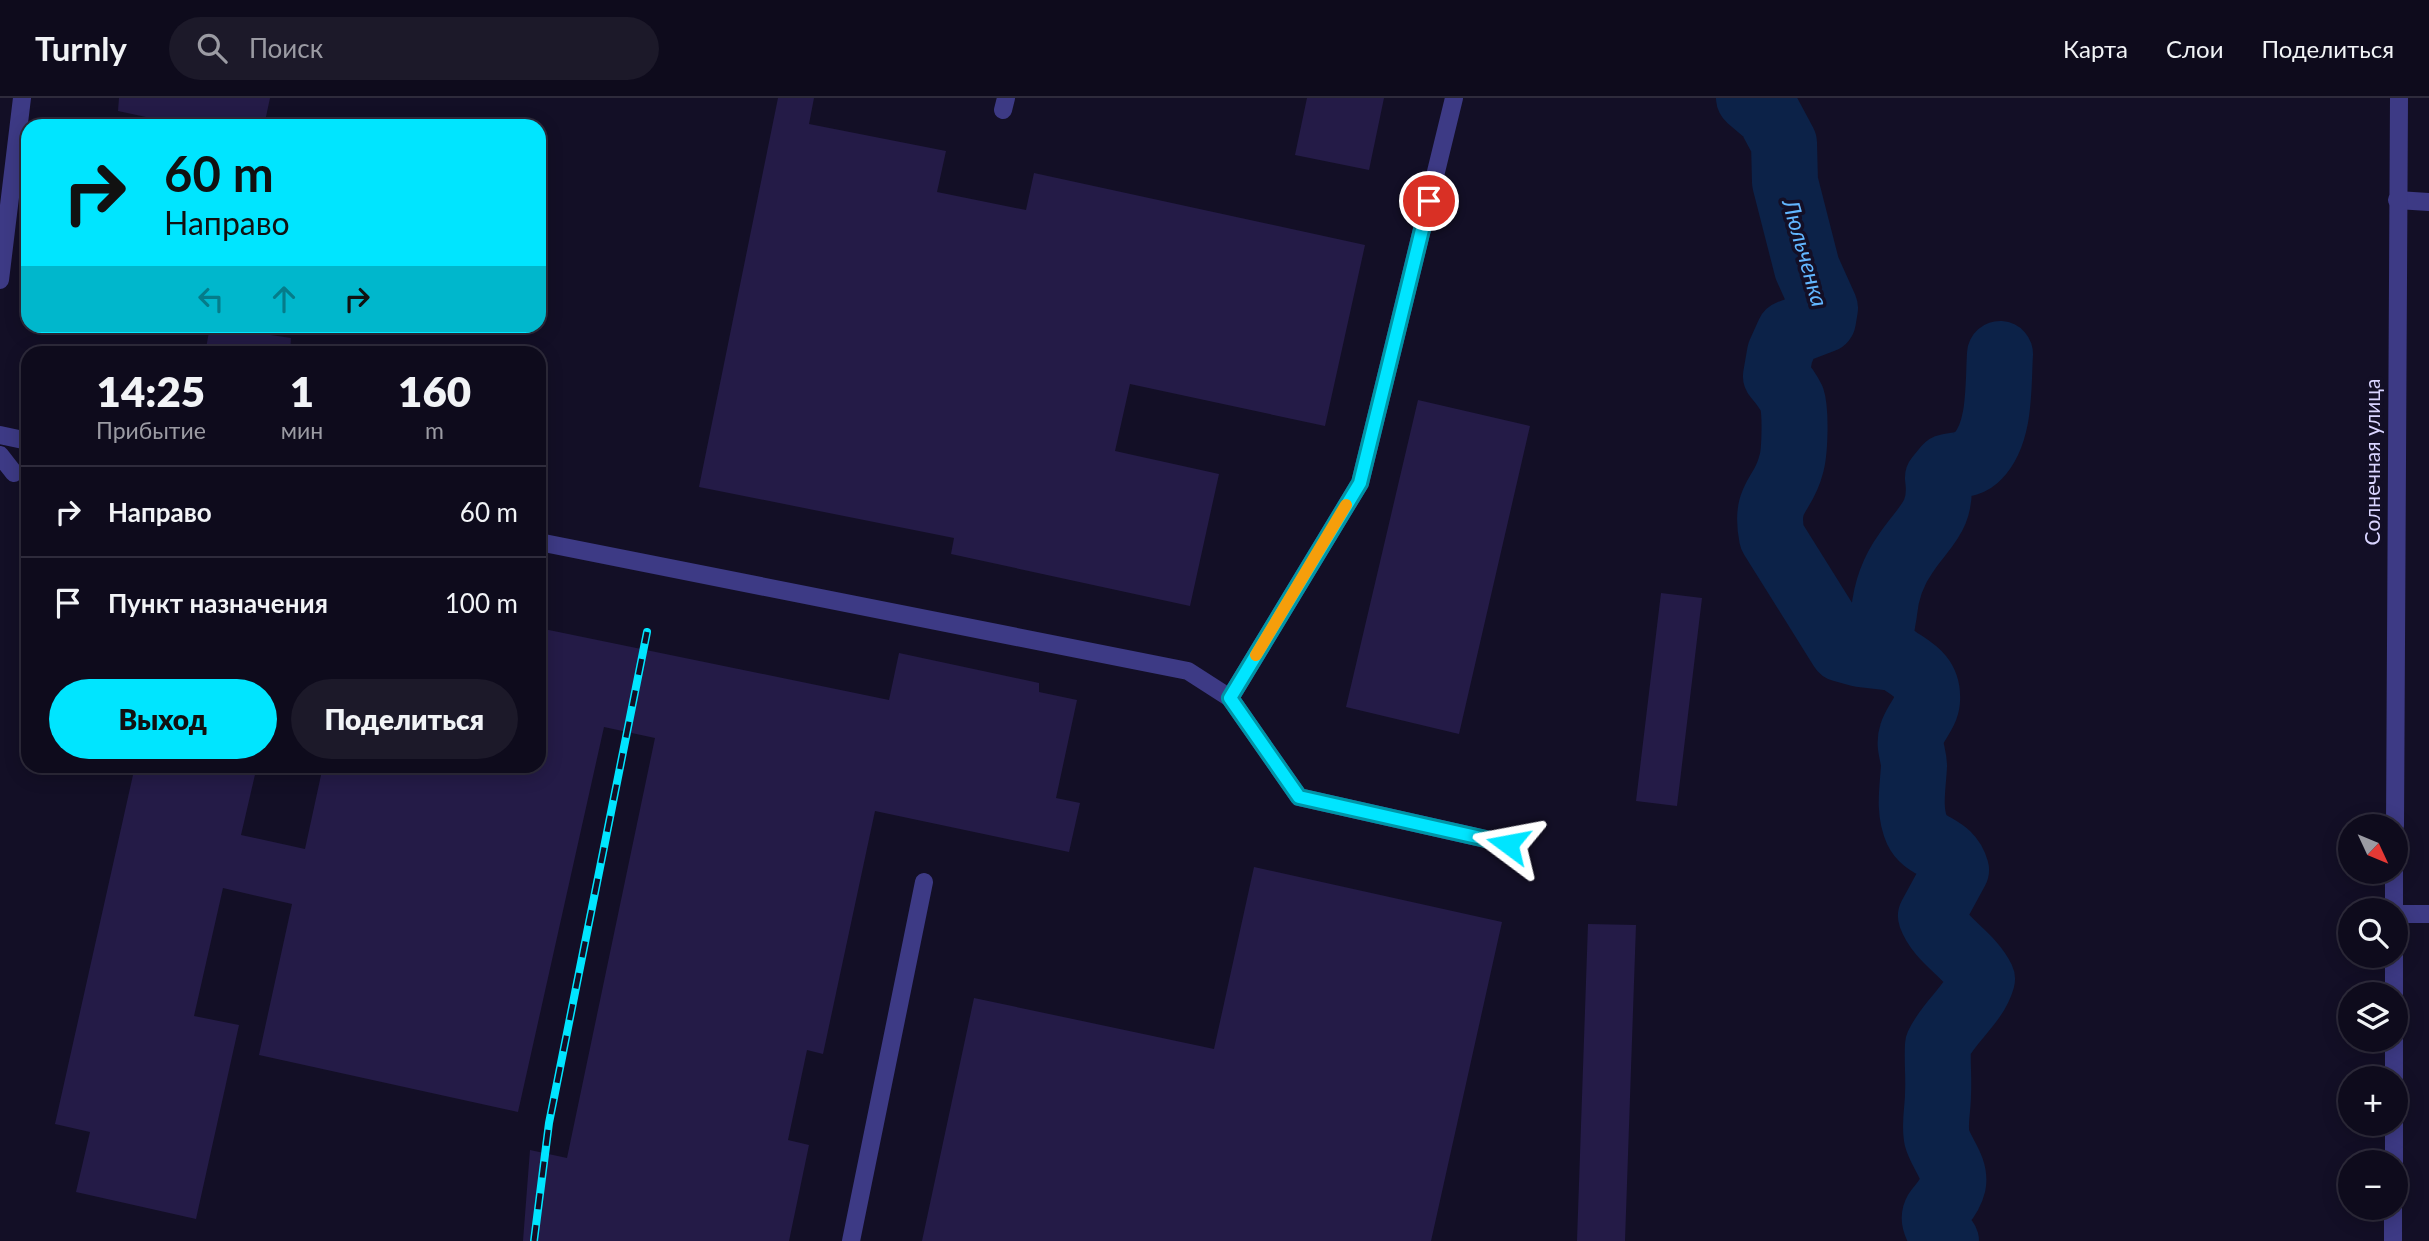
<!DOCTYPE html>
<html lang="ru">
<head>
<meta charset="utf-8">
<style>
  :root { --surface:#0e0b1c; --page:#1c1929; --text:#f1f3f6; --muted:#9b9ba3; --line:#2e2b3b; --accent:#00e5ff }
  body { margin:0; font-family:Lato,sans-serif; background:var(--page); color:var(--text); height:100vh; display:flex; flex-direction:column; font-size:26px; white-space:nowrap }
  * { box-sizing:border-box; margin:0 }
  p { font-size:23px; color:var(--muted) }
  .icon { flex:none; width:38px; height:38px; fill:none; stroke:currentColor; stroke-width:2; stroke-linecap:round; stroke-linejoin:round }
  .map { position:relative; flex:1; overflow:hidden }
  .side { position:absolute; left:21px; top:248px; width:525px; height:427px; display:flex; flex-direction:column; background:var(--surface); border-radius:21px; box-shadow:0 4px 18px #0003,0 0 0 2px var(--line) }
  .side>* { flex:none }
  .banner { position:absolute; left:21px; top:21px; width:525px; height:214px; border-radius:21px; box-shadow:0 4px 18px #0003,0 0 0 2px var(--line); background:#00e5ff; color:#111; overflow:hidden }
  .needle { width:46px; rotate:134deg }
  .buttons { position:absolute; left:2338px; top:716px; display:grid; gap:14px }
  .buttons a { display:grid; place-items:center; width:70px; height:70px; border-radius:50%; background:var(--surface); box-shadow:0 4px 18px #0003,0 0 0 2px var(--line); font-size:35px }
  .pin { position:absolute; display:grid; place-items:center; width:60px; height:60px; color:#fff; margin:-30px; border:4px solid #fff; border-radius:50%; box-shadow:0 2px 7px #0007 }
  .me { position:absolute; width:77px; margin:-38px; rotate:283deg; stroke-linejoin:round; filter:drop-shadow(0 0 5px #0008) }
  .turn { display:flex; align-items:center; gap:24px; height:147px; padding:0 28px; font-size:32px }
  .turn .icon { width:91px; height:91px; stroke-width:2.5 }
  .turn b { display:block; font-size:49px; line-height:60px }
  .lanes { display:flex; align-items:center; height:66px; padding:0 28px; background:#0003; justify-content:center; gap:35px; direction:ltr }
  .lanes .off { opacity:.35 }
  .eta { display:flex; justify-content:space-evenly; align-items:center; height:119px; text-align:center }
  .eta b { font-size:42px; font-weight:800; line-height:49px }
  .primary-button { display:flex; gap:14px; margin-top:auto; padding:14px 28px }
  .primary-button a { flex:1; height:80px; border-radius:42px; background:var(--accent); color:#111; font-size:28px; font-weight:800; line-height:80px; text-align:center }
  .primary-button a+a { background:var(--page); color:var(--text) }
  ul { padding:0; list-style:none }
  li { display:flex; align-items:center; gap:21px; height:91px; padding:0 28px; border-top:2px solid var(--line) }
  li div { flex:1 }
  li b { display:block; font-size:26px }
  li em { font-style:normal }
  header { display:flex; align-items:center; gap:42px; box-sizing:border-box; height:98px; padding:0 35px; background:var(--surface); border-bottom:2px solid var(--line) }
  header strong { font-size:33px }
  nav { display:flex; gap:38px; margin-inline-start:auto; font-size:24px }
  .search { width:490px; height:63px; background:var(--page); display:flex; align-items:center; gap:18px; box-sizing:border-box; padding:0 24px; border-radius:38px; color:var(--muted); font-size:26px }
  .map>svg:first-child { display:block }
  .lines { fill:none; stroke-linecap:round; stroke-linejoin:round }
  .river { stroke:#0c2248; stroke-width:66 }
  .building { fill:#241b47 }
  .service { stroke:#3d3a85; stroke-width:18 }
  .minor { stroke:#3d3a85; stroke-width:18 }
  .rail-casing { stroke:#00e5ff; stroke-width:8 }
  .rail { stroke:#130f26; stroke-width:5; stroke-dasharray:16; stroke-linecap:butt }
  .route-casing { stroke:#0095a6; stroke-width:18 }
  .route { stroke:#00e5ff; stroke-width:12 }
  .slow { stroke:#f59e0b; stroke-width:12 }
  .labels { text-anchor:middle; stroke-width:7; stroke-linejoin:round; paint-order:stroke }
  .street-label { font-size:21px; fill:#d9d4ff; stroke:#130f26 }
  .water-label { font-size:23px; font-style:italic; fill:#62b6ff; stroke:#130f26 }
</style>
</head>
<body>
<header>
<strong>Turnly</strong>
<div class="search"><svg class="icon" aria-label="search" viewBox="0 0 24 24"><circle cx="10" cy="10" r="6"/><path d="M15 15l6 6"/></svg>Поиск</div>
<nav><a>Карта</a><a>Слои</a><a>Поделиться</a></nav>
</header>
<div class="map">
<svg width="2429" height="1143" viewBox="0 0 2429 1143">
  <rect width="100%" height="100%" fill="#130f26"/>
  <g class="lines">
    <path class="river" d="M1749,0L1769,17L1784,45L1785,84L1807,170L1825,210L1823,222L1789,235L1780,255L1776,278C1782,285 1788,293 1792,301C1796,313 1795,355 1791,367C1783,399 1764,398 1772,439L1842,551L1860,556L1894,560
      M1946,1143C1920,1109 1946,1115 1953,1086C1956,1070 1941,1055 1937,1040C1934,1026 1938,1011 1938,996C1939,980 1937,964 1938,947C1949,923 1975,906 1982,881C1970,856 1940,843 1931,818L1956,772C1949,747 1926,751 1917,732C1908,712 1913,689 1914,668C1914,657 1908,648 1912,636C1915,625 1926,615 1927,603C1930,565 1888,568 1882,542C1880,534 1883,522 1884,515C1886,493 1893,473 1906,455C1925,427 1943,418 1938,380L1947,369C1957,367 1970,367 1978,358C2001,334 1998,288 2000,256"/>
  </g>
  <path class="building" d="M119,0H270L264,28H188L118,13Z
    M778,0H814L809,26L946,53L937,94L1026,112L1034,75L1365,147L1325,328L1130,286L1115,353L1219,376L1190,508L951,456L954,440L699,389Z
    M1307,0H1384L1369,72L1295,57Z
    M210,228L291,240L290,256H205Z
    M1418,302L1530,328L1459,636L1346,609Z
    M1661,495L1702,500L1677,708L1636,703Z
    M539,530L889,602L899,555L1039,585V594L1077,602L1056,700L1080,705L1069,754L875,713L823,956L807,952L788,1042L809,1047L789,1143H523L530,1052L567,1060L655,640L604,629L518,1014L259,957L292,806L223,790L194,918L239,927L196,1121L76,1094L90,1034L55,1026L135,668H257L241,737L305,751L323,668H539Z
    M1254,769L1502,824L1431,1143H922L974,900L1214,951Z
    M1588,826L1636,827L1625,1143H1577Z"/>
  <g class="lines">
    <path class="service" d="M1003,12L1006,0
      M2397,102L2429,104
      M0,182L22,0
      M0,337L28,343
      M0,357L14,375
      M539,444L1188,573L1230,600L1299,699L1508,746
      M1230,600L1360,385L1454,0
      M851,1143L924,784"/>
    <path class="minor" d="M2395,728L2399,0
      M2394,812V774
      M2396,816H2429
      M2394,896V858
      M2394,980V942
      M2394,1064V1026
      M2393,1143V1110"/>
    <g class="rail-casing">
      <path id="rail" d="M534,1143L549,1025L647,534"/>
    </g>
    <use href="#rail" class="rail"/>
  </g>
  <g class="lines">
    <g class="route-casing">
      <path id="route" d="M1429,103L1360,385L1230,600L1299,699L1508,746"/>
    </g>
    <use href="#route" class="route"/>
    <path class="slow" d="M1256,557L1346,407"/>
  </g>
  <g class="labels">
    <g class="street-label">
      <text transform="translate(2373 364) rotate(-90)" y="7">Солнечная улица</text>
    </g>
    <g class="water-label">
      <text transform="translate(1805 155) rotate(74)" y="8">Люльченка</text>
    </g>
  </g>
</svg>
<div class="buttons">
<a><svg class="needle" viewBox="-14 -14 28 28"><path d="M0-13l5 13h-10z" fill="#e53935"/><path d="M0 13l5-13h-10z" fill="#9b9ba3"/></svg></a>
<a><svg class="icon" aria-label="search" viewBox="0 0 24 24"><circle cx="10" cy="10" r="6"/><path d="M15 15l6 6"/></svg></a>
<a><svg class="icon" aria-label="layers" viewBox="0 0 24 24"><path d="M12 4l9 5-9 5-9-5zM3 14l9 5 9-5"/></svg></a>
<a>+</a>
<a>−</a>
</div>
<div class="pin" style="left:1429px;top:103px;background:#d93025"><svg class="icon" aria-label="arrive" viewBox="0 0 24 24"><path d="M6 21V4h12l-3 4 3 4H6"/></svg></div>
<svg class="me" style="left:1508px;top:746px" viewBox="-20 -20 40 40"><path d="M0-17L14 15 0 8-14 15z" fill="#00e5ff" stroke="#fff" stroke-width="4"/></svg>
<div class="banner">
<div class="turn"><svg class="icon" aria-label="right" viewBox="0 0 24 24"><path d="M7 20v-9h11M14 6l5 5-5 5"/></svg><div><b>60 m</b>Направо</div></div>
<div class="lanes"><svg class="icon off" aria-label="left" viewBox="0 0 24 24"><path d="M17 20v-9H6M10 6l-5 5 5 5"/></svg><svg class="icon off" aria-label="ahead" viewBox="0 0 24 24"><path d="M12 20V5M6 11l6-6 6 6"/></svg><svg class="icon" aria-label="right" viewBox="0 0 24 24"><path d="M7 20v-9h11M14 6l5 5-5 5"/></svg></div>
</div>
<section class="side">
<div class="eta">
<div><b>14:25</b><p>Прибытие</p></div>
<div><b>1</b><p>мин</p></div>
<div><b>160</b><p>m</p></div>
</div>
<ul>
<li><svg class="icon" aria-label="right" viewBox="0 0 24 24"><path d="M7 20v-9h11M14 6l5 5-5 5"/></svg><div><b>Направо</b></div><em>60 m</em></li>
<li><svg class="icon" aria-label="arrive" viewBox="0 0 24 24"><path d="M6 21V4h12l-3 4 3 4H6"/></svg><div><b>Пункт назначения</b></div><em>100 m</em></li>
</ul>
<div class="primary-button"><a>Выход</a><a>Поделиться</a></div>
</section>
</div>
</body>
</html>
